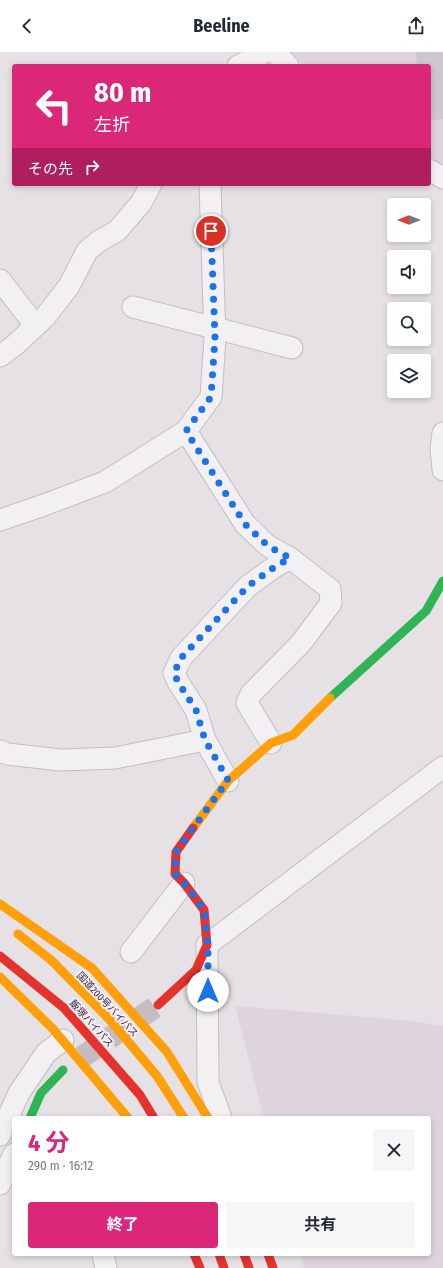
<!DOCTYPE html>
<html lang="ja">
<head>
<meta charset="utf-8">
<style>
  :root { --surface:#fff; --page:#f6f6f7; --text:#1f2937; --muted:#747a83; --accent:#db2777 }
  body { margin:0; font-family:"Fira Sans Condensed","Noto Sans JP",sans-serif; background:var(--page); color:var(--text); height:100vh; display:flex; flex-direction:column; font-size:15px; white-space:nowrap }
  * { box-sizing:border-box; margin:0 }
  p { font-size:13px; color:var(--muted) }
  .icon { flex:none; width:22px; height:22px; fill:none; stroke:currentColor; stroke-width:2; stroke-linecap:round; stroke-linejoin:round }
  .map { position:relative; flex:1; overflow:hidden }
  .drawer { position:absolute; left:12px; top:1064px; width:419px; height:140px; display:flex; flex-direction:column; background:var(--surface); border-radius:4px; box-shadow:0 2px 6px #0003 }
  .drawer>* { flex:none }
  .top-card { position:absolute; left:12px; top:12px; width:419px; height:122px; border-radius:4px; box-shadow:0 2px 6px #0003; background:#db2777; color:#fff; overflow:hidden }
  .needle { width:26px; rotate:270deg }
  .controls { position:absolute; left:387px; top:146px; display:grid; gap:8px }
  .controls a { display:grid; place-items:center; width:44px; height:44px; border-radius:4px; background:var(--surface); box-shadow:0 2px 6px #0003; font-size:20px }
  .pin { position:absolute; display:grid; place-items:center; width:34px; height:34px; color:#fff; margin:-17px; border:2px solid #fff; border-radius:50%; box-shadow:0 1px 4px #0007 }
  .me { position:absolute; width:44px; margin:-22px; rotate:0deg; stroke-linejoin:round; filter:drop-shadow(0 0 3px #0008) }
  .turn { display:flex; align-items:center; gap:14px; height:84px; padding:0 16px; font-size:18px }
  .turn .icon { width:52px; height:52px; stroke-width:2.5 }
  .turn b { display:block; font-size:28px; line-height:34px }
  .then { display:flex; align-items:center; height:38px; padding:0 16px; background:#0003; gap:8px; font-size:15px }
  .round { display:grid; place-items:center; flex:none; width:42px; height:42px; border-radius:4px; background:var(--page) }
  .headline { display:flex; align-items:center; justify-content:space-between; height:68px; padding:0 16px }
  h1 { font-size:24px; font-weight:700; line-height:30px; color:var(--accent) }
  .primary-button { display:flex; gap:8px; margin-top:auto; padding:8px 16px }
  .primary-button a { flex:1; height:46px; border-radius:4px; background:var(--accent); color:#fff; font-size:16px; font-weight:700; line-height:46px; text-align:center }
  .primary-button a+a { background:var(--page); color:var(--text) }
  header { display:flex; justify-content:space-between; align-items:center; height:52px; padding:0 16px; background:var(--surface); font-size:18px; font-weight:700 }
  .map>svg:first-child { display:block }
  .built { fill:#ddd4dd }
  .building { fill:#cdc8cd }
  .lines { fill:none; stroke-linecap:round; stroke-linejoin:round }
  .secondary-tunnel { stroke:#c3bcc3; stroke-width:22; stroke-dasharray:22 11; stroke-linecap:butt }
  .street-casing { stroke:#c2bec2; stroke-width:23 }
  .street { stroke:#f2f0f2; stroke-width:21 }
  .fast { stroke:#30b455; stroke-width:9 }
  .slow { stroke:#ff9f0a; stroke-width:9 }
  .jam { stroke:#e5322d; stroke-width:9 }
  .route { stroke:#1a73e8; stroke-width:7; stroke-dasharray:0 12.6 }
  .labels { text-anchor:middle; stroke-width:4; stroke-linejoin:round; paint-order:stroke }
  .street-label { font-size:10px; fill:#3b293d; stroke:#f4eef5 }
</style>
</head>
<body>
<header><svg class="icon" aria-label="back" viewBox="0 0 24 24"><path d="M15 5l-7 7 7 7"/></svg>Beeline<svg class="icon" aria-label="share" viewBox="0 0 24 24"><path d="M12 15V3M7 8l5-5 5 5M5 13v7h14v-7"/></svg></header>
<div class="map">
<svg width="443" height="1216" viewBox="0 0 443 1216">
  <rect width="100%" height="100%" fill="#e5e1e5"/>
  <path class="built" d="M291,0H443V117L429,109V14H304Z
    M235,954L412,969L443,974V1216H304L300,1202H429V1066H264Z"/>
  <path class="building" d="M416,0H443V67L429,69V14H417Z"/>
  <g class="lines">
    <path class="secondary-tunnel" d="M82,1005L158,953"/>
    <g class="street-casing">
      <path id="street" d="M275,0L288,14
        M238,14L265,0
        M429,118L443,126
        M0,228L35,273
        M133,255L292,296
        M0,304L15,293L45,265L69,234L87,199L99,189L117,179L141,151L151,132
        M186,379L245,472L268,494L290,506L273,516L248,534L181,606L174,621L178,630L196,658L205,688L228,729
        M443,381L441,396L443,418
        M0,468L44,453L105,430L186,379L211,345L215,286L210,132
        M271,691L247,651L251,642L301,591L331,551L330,537L290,506
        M0,699L7,702L61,708L115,706L205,688
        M131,900L184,831
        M221,1066L208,1030L207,893L443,715
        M0,1083L19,1041L46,1001L63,988
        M0,1132L14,1102
        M103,1202L106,1216"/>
    </g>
    <use href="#street" class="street"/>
    <path class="fast" d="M330,646L426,559L443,529
      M30,1066L41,1041L63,1018"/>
    <path class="slow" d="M193,776L228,729L271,691L293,683L330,646
      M0,852L92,916L167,1000L208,1066
      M18,882L51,908L110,968L157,1024L184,1066
      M0,925L53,977L128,1066"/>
    <path class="jam" d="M0,904L64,956L140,1043L154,1066
      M158,953L196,918L207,893L204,858L184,831L175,822L176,800L193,776
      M194,1202L200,1216
      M219,1202L224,1216
      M244,1202L249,1216
      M268,1202L273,1216"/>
  </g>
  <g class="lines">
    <path class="route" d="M208,939V893L204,858L184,831L175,822L176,800L228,728L205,688L196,658L178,630L174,621L181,606L248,534L273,516L290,506L268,494L245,472L186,379L211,345L215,286L211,179"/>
  </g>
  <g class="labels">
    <g class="street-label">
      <text transform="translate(108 952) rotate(47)" y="4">国道200号バイパス</text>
      <text transform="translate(92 971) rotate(48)" y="4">飯塚バイパス</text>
    </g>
  </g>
</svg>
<div class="controls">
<a><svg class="needle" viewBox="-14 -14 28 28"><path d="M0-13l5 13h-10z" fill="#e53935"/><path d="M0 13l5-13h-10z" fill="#747a83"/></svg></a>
<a><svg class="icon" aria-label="sound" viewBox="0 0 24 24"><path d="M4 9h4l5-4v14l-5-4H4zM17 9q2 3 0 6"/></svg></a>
<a><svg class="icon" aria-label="search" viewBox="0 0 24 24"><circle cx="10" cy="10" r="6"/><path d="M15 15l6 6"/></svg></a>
<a><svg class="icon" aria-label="layers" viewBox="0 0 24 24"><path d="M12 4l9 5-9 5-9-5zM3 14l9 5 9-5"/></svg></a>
</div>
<div class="pin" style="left:211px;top:179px;background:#d93025"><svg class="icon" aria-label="arrive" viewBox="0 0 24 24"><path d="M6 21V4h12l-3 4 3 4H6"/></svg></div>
<svg class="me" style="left:208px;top:939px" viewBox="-20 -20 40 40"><circle r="19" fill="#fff"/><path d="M0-13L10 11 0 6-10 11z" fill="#1a73e8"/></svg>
<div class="top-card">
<div class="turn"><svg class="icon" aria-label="left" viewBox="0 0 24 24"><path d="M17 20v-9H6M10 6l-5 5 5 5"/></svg><div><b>80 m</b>左折</div></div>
<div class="then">その先<svg class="icon" aria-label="right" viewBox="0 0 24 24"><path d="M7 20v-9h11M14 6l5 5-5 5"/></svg></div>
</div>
<section class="drawer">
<div class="headline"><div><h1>4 分</h1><p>290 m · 16:12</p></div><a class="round"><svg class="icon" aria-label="close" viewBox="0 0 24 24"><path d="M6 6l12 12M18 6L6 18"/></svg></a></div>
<div class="primary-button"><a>終了</a><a>共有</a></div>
</section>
</div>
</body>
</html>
